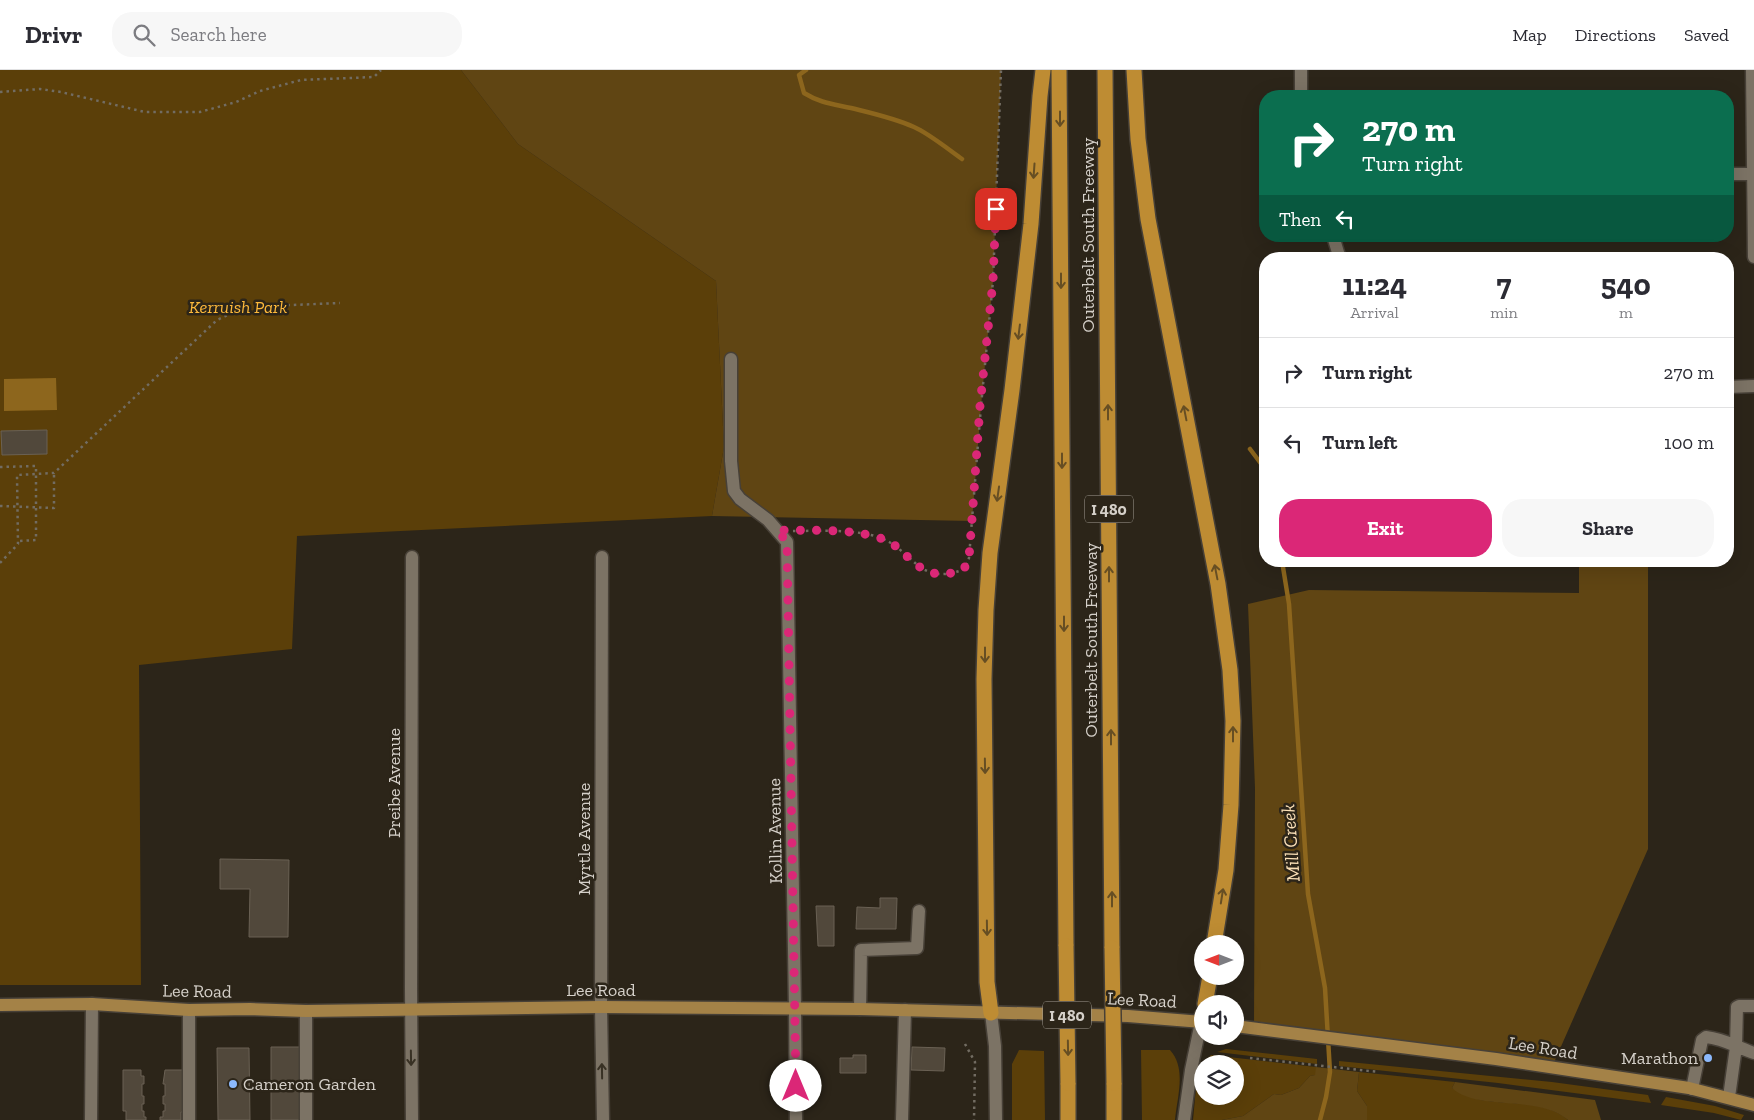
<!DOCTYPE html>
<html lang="en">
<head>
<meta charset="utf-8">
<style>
  :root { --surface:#fff; --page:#f7f7f7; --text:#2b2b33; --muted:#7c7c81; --line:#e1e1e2; --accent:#db2777 }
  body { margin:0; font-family:"Zilla Slab",serif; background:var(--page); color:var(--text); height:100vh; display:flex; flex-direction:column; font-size:19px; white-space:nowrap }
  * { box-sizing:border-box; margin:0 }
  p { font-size:16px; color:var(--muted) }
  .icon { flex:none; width:28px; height:28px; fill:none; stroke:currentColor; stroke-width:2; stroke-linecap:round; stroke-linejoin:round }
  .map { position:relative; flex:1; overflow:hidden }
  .side { position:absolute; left:1259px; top:182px; width:475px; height:315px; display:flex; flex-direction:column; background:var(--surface); border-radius:20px; box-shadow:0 5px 20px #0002 }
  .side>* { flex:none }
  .banner { position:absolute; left:1259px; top:20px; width:475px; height:152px; border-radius:20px; box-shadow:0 5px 20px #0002; background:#0b6e4f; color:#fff; overflow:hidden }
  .needle { width:32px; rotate:270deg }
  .fabs { position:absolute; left:1194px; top:865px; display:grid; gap:10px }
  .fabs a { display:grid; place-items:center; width:50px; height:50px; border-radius:50%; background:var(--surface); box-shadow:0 5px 20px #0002; font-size:25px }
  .pin { position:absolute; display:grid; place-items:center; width:42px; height:42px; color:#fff; margin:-21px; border-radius:10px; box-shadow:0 2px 8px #0006 }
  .me { position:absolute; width:55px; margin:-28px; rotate:0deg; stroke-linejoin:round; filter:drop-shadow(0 0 4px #0008) }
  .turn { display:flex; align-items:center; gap:18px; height:105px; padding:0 20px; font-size:22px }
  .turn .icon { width:65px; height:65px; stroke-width:2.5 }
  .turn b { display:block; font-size:35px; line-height:42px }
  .then { display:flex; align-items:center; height:48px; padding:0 20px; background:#0003; gap:10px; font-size:19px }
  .eta { display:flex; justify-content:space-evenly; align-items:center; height:85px; text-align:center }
  .eta b { font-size:30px; font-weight:800; line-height:35px }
  .button { display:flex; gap:10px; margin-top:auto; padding:10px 20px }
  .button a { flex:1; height:58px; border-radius:20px; background:var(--accent); color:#fff; font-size:20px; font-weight:800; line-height:58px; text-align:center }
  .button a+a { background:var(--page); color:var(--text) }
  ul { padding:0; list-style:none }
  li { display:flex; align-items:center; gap:15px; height:70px; padding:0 20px; border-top:1px solid var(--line) }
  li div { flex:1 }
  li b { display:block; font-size:19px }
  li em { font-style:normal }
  header { display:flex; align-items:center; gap:30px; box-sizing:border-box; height:70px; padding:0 25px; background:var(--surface); border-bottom:1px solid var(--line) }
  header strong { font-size:24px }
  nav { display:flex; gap:28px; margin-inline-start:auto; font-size:18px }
  .search { width:350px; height:45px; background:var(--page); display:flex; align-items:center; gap:12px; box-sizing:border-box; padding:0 18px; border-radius:20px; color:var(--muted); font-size:19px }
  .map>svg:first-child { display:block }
  .green { fill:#5b3f09 }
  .forest { fill:#604513 }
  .water { fill:#8d661d }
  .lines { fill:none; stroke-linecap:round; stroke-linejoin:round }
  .stream { stroke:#8d661d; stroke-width:4.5 }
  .building { fill:#51483b; stroke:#6a6154 }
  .minor-casing { stroke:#474037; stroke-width:15 }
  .major-casing { stroke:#474037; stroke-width:15 }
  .highway-casing { stroke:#474037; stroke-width:18 }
  .path { stroke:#726c62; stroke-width:2.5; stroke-dasharray:2.5 4; stroke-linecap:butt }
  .minor { stroke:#7c7365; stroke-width:12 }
  .major { stroke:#a48247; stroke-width:12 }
  .highway { stroke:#be8c33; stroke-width:15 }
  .highway-bridge-casing { stroke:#474037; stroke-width:18; stroke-linecap:butt }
  .highway-bridge { stroke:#be8c33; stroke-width:15 }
  .oneway { stroke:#664e23 }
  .oneway2 { stroke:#383124 }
  .route { stroke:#db2777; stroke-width:9; stroke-dasharray:0 16.2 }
  .poi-dot { fill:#8cb9fc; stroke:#2c2519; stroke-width:2 }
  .labels { text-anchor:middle; stroke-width:5; stroke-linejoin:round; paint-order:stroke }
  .shield { fill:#2c2519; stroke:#a29d94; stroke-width:1 }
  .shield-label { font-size:16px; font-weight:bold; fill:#d5d0c9 }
  .street-label { font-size:18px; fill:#d5d0c9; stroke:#2c2519 }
  .park-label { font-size:18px; font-style:italic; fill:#fdb93b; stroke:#2c2519 }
  .poi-label { font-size:18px; fill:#d5d0c9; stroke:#2c2519; text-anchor:end }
  .water-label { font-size:19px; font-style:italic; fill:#fbe0b7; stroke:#2c2519 }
</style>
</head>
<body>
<header>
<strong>Drivr</strong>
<div class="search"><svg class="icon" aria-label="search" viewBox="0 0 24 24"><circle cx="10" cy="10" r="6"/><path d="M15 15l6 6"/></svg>Search here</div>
<nav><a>Map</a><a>Directions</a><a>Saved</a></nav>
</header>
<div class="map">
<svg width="1754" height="1050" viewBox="0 0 1754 1050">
  <rect width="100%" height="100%" fill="#2c2519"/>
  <path class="green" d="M0,0H461L518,74L716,211L724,377L712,446L297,466L292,579L139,595L141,915H0Z
    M1226,979L1317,989V994L1217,982Z
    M1019,980L1044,981L1045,1050H1012V994Z
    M1141,980H1170C1187,999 1177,1027 1175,1050H1142Z
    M1211,985L1316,997V1005L1310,1006L1299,1018L1281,1025L1274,1024L1243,1046L1222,1050H1193L1196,1018L1202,995V1026H1235V994H1203Z
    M1339,991L1552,1012L1648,1025L1651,1033L1498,1013L1339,996Z
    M1359,1002L1455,1012L1452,1018C1462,1022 1472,1028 1481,1030C1509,1035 1545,1030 1568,1050H1367V1036L1357,1021Z
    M1666,1027L1715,1036L1744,1045L1741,1050L1714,1043L1661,1035Z"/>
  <path class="forest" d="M461,0H1001L993,211L981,336L972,451L712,446L724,377L716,211L518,74Z
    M1579,491H1648V779L1552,997L1254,958L1255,718L1248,534L1309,520L1579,523Z
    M1316,997L1359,1002L1357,1021L1367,1036V1050H1222L1243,1046L1274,1024L1281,1025L1299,1018L1310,1006L1315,1005Z
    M1455,1012L1595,1030L1601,1050H1568C1538,1024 1478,1042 1452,1018Z"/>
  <path class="water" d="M56,308L57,340L4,341V309Z"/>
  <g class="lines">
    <path class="stream" d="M806,0L799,5L804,23C820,33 833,34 851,38C871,43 894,48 914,57C928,63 948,79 962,89
      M1250,379L1265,399
      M1282,491L1289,534L1308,824L1325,918L1330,1002L1326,1027L1320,1050"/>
  </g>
  <path class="building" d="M47,360V384L2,385L1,361Z
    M220,789L289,790L288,867H249L250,819H220Z
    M880,828H897L896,859H856L857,837L880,838Z
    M816,836H834V876H818Z
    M271,977H300V1050H271Z
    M912,977L945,978L944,1001L911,1000Z
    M217,978H249L250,1050H218Z
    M853,985H866V1003H840V988H853Z
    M123,1000H141V1006H144V1014H142V1026H144V1034H142V1041H144V1047H146V1050H126V1041H123Z
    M165,1000H183V1042H181V1050H160V1047H163V1041H165V1034H163V1026H165V1014H163Z"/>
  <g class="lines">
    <g class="minor-casing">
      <path id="minor" d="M1752,0L1754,187
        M1301,26V0
        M1728,104H1754
        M1333,166L1340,189
        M731,289V391L734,421L740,429L768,450L787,472L795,938L796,1050
        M1728,317L1754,316
        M602,487L601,937L603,1050
        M860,939L861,880L917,878L919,841
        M991,943L995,976L996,1050
        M1692,1019L1702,970L1706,967C1725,969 1736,977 1754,983
        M1729,1027L1736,977L1737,937L1739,936H1754
        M91,1050L92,934
        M189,1050V940
        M306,1050V941
        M412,1050L411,919L412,487
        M902,1050L905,940
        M1184,1050L1191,1000L1201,952"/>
    </g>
    <g class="major-casing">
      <path id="major" d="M0,935L92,934L189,940L250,939L306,941L601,937L860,939L1128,946L1202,952
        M1235,956L1496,989L1689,1018L1754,1035"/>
    </g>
    <g class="highway-casing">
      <path id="highway" d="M1059,0L1066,876
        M1105,0L1112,878
        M1134,0L1138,69L1148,149L1218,514L1230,600L1233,651L1231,735L1226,800L1214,874
        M1205,934L1210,906
        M991,943L987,912L984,609L986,540L990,483L1012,320L1031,154L1040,26L1043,0
        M1201,952L1202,946
        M1068,1013V1050
        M1114,1013V1050"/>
    </g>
    <path class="path" d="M0,22L40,19L61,22L145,42H200L236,32L260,21L301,10L374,7L381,0
      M0,397L36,396V470L18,471
      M0,436L54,438V403
      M793,461C817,461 855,459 878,467C914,479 917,518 965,499L969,488L981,336L993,211L1001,0
      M0,493L18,474L17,405L54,403L217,250L245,237L340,233
      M965,974L975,992L974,1050
      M1250,988L1379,1002"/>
    <use href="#minor" class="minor"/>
    <use href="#major" class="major"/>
    <use href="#highway" class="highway"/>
    <g class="highway-bridge-casing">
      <path id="highway-bridge" d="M1066,876L1068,1013
        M1112,878L1114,1013"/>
    </g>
    <use href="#highway-bridge" class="highway-bridge"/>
  </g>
  <defs><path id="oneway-shaft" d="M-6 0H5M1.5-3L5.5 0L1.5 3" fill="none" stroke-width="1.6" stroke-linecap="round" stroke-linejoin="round" transform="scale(1.25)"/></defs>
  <g class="oneway">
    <use href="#oneway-shaft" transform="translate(1060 49) rotate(90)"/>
    <use href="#oneway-shaft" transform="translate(1034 101) rotate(94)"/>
    <use href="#oneway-shaft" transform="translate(1061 211) rotate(90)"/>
    <use href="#oneway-shaft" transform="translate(1019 262) rotate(97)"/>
    <use href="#oneway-shaft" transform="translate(1108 342) rotate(-90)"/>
    <use href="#oneway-shaft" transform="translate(1185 343) rotate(-101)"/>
    <use href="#oneway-shaft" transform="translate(1062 391) rotate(90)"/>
    <use href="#oneway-shaft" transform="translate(998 424) rotate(98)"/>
    <use href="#oneway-shaft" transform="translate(1216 502) rotate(-101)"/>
    <use href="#oneway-shaft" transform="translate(1109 504) rotate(-90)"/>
    <use href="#oneway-shaft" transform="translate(1064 554) rotate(90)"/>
    <use href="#oneway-shaft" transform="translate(985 585) rotate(90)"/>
    <use href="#oneway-shaft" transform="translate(1233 664) rotate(-90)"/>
    <use href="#oneway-shaft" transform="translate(1111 667) rotate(-90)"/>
    <use href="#oneway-shaft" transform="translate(985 696) rotate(89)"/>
    <use href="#oneway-shaft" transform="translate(1222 826) rotate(-81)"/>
    <use href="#oneway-shaft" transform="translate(1112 829) rotate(-90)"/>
    <use href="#oneway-shaft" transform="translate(987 858) rotate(89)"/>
    <use href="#oneway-shaft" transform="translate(1068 978) rotate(89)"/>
  </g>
  <g class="oneway2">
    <use href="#oneway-shaft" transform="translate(411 988) rotate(89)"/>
    <use href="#oneway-shaft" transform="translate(602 1001) rotate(-91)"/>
  </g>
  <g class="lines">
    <path class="route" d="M796,1016L787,472L777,460C810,461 863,457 891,473C898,477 903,483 909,488C926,505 942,508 964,499L969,488L973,436L980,336L993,211L996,139"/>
  </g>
  <g class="poi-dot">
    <circle cx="1708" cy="988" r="5"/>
    <circle cx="233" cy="1014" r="5"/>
  </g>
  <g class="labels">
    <g class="shield">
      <rect x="1085" y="425.5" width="48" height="27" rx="4"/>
      <rect x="1043" y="931.5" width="48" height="27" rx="4"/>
    </g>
    <g class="shield-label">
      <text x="1109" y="445">I 480</text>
      <text x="1067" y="951">I 480</text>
    </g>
    <g class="street-label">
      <text transform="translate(1088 165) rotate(-90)" y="6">Outerbelt South Freeway</text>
      <text transform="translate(1091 570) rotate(-90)" y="6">Outerbelt South Freeway</text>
      <text transform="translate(394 713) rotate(-90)" y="6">Preibe Avenue</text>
      <text transform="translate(775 761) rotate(-91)" y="6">Kollin Avenue</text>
      <text transform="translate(584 769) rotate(-90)" y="6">Myrtle Avenue</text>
      <text x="601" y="926">Lee Road</text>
      <text transform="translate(197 921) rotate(1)" y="6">Lee Road</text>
      <text transform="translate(1142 930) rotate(3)" y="6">Lee Road</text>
      <text transform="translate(1543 978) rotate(9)" y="6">Lee Road</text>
    </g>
    <g class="park-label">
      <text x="238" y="243">Kerruish Park</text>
    </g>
    <g class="poi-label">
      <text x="1698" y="994">Marathon</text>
      <text x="243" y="1020" text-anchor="start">Cameron Garden</text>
    </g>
    <g class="water-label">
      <text transform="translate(1290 773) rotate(-94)" y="7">Mill Creek</text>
    </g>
  </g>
</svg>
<div class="fabs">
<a><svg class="needle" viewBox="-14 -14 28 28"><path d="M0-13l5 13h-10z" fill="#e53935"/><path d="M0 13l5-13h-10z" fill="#7c7c81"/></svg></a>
<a><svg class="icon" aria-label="sound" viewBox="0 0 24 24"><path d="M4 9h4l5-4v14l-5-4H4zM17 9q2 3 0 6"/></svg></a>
<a><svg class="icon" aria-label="layers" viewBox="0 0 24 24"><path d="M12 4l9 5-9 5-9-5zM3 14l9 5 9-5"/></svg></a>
</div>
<div class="pin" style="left:996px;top:139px;background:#d93025"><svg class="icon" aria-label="arrive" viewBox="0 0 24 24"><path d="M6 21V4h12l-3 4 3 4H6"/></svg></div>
<svg class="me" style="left:796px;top:1016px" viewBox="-20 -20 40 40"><circle r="19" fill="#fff"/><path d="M0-13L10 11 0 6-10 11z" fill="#db2777"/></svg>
<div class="banner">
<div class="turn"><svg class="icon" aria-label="right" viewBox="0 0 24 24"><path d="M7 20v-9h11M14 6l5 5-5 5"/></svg><div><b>270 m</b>Turn right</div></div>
<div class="then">Then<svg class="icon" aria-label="left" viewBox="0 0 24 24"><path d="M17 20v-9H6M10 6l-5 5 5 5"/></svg></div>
</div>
<section class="side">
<div class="eta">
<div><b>11:24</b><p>Arrival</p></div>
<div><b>7</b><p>min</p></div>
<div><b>540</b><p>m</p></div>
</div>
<ul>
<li><svg class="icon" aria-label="right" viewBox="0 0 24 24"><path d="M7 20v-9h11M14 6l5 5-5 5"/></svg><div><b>Turn right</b></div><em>270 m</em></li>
<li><svg class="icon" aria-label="left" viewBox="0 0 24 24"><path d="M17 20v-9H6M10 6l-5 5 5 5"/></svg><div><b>Turn left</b></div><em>100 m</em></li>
</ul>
<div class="button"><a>Exit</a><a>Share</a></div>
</section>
</div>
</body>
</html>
